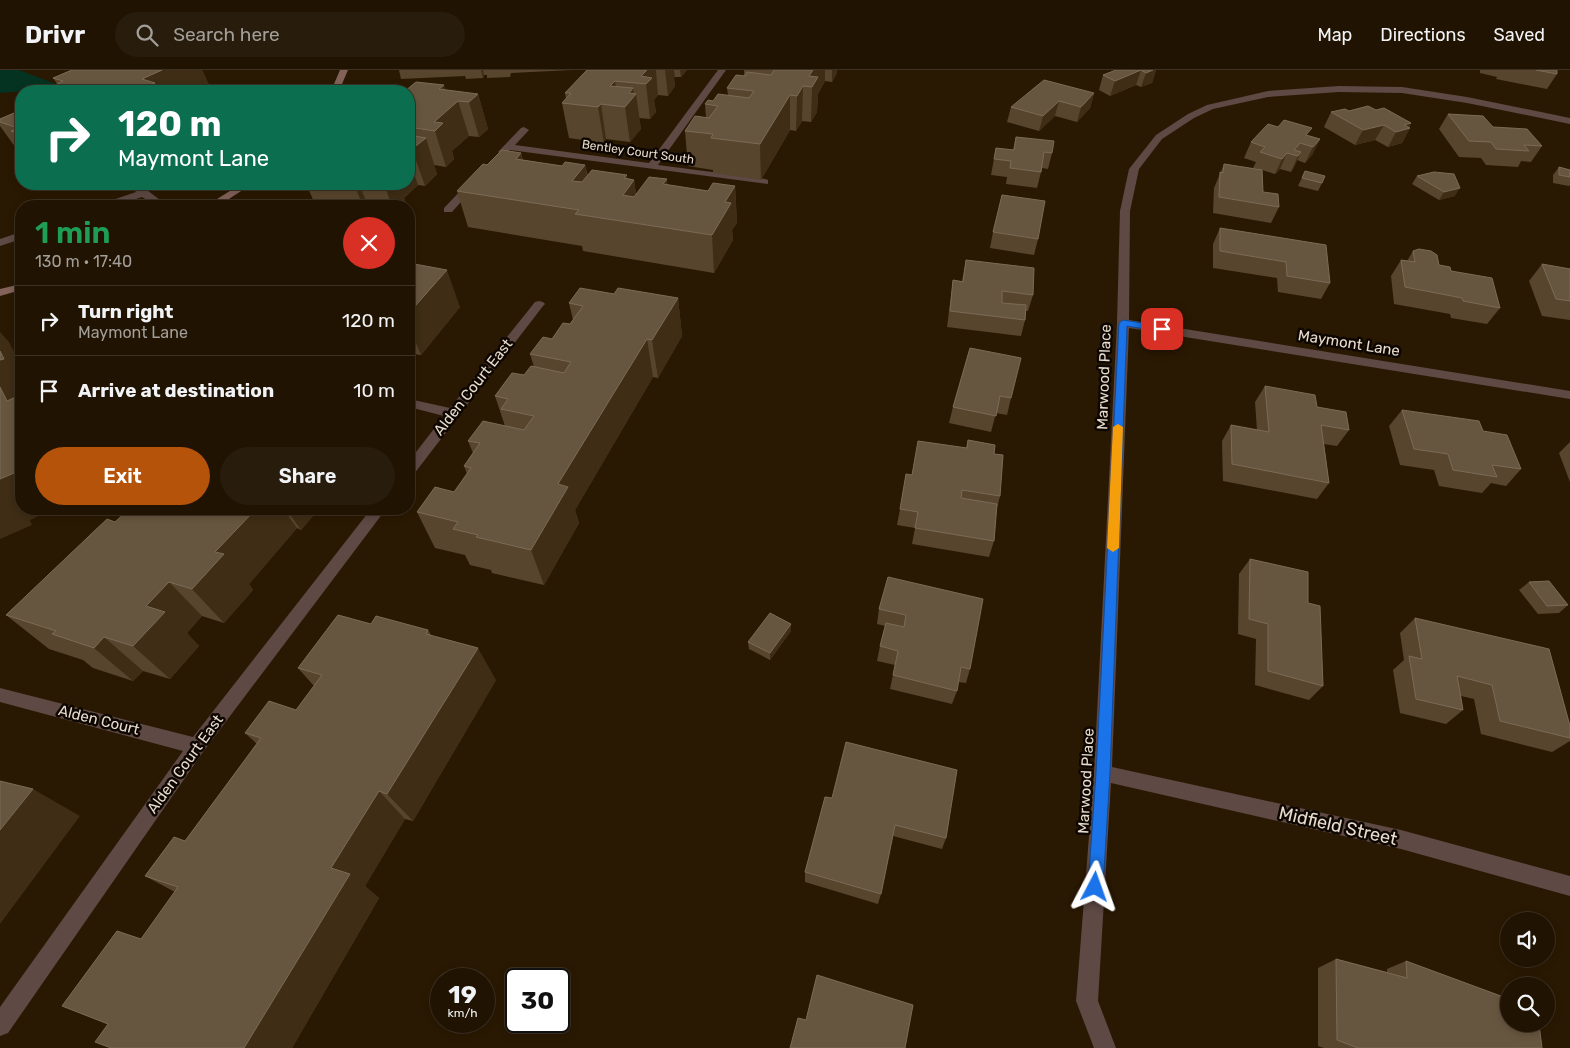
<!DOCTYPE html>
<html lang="en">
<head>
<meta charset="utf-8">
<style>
  :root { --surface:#201302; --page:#281c0c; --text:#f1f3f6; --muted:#a29e99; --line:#3d3224; --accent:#b45309 }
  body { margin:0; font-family:Rubik,sans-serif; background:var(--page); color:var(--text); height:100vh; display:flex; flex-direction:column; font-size:19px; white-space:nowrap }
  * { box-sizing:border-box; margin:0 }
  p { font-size:16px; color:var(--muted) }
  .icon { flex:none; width:28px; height:28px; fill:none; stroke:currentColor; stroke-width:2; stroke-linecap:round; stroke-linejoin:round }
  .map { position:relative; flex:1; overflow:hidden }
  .side { position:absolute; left:15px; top:130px; width:400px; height:315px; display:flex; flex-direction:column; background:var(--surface); border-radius:20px; box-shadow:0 2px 8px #0003,0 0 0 1px var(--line) }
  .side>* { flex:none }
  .banner { position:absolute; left:15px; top:15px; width:400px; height:105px; border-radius:20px; box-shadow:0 2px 8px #0003,0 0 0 1px var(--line); background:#0b6e4f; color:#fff; overflow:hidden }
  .fabs { position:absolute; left:1500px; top:842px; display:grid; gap:10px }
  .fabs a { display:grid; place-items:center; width:55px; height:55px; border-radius:50%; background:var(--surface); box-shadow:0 2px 8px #0003,0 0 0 1px var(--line); font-size:25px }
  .speed { position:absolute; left:430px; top:898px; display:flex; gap:10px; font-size:25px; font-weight:700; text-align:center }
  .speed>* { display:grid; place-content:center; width:65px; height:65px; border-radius:50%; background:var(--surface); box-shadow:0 2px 8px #0003,0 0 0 1px var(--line); line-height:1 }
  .speed small { font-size:12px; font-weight:400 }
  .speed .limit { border:2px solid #111; border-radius:8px; background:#fff; color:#111 }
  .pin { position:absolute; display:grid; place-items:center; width:42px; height:42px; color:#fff; margin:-21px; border-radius:10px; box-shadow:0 2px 8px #0006 }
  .me { position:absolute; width:55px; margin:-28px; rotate:4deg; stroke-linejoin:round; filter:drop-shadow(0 0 4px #0008) }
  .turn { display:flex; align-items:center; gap:18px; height:105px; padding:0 20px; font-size:22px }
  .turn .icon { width:65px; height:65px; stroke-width:2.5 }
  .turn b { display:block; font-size:35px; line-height:42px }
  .round { display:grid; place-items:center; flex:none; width:52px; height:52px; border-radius:26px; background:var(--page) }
  .head { display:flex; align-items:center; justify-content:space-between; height:85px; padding:0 20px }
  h1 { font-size:30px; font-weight:600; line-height:38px; color:#1e9e55 }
  .action { display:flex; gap:10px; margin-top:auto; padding:10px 20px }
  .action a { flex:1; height:58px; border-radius:30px; background:var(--accent); color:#fff; font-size:20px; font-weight:600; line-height:58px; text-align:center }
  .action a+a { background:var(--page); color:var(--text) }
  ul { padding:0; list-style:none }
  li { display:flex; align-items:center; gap:15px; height:70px; padding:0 20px; border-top:1px solid var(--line) }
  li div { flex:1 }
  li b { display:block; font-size:19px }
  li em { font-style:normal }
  header { display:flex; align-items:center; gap:30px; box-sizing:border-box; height:70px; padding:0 25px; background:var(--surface); border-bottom:1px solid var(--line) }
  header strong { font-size:24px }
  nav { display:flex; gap:28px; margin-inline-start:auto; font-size:18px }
  .search { width:350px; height:45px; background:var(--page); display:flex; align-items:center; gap:12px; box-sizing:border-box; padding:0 18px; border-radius:28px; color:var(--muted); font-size:19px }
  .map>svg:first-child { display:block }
  .green { fill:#043322 }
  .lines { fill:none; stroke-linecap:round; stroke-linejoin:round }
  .lane { fill:#5e4944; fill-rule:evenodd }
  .street { fill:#5e4944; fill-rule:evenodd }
  .secondary { fill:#826259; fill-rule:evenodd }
  .wall { fill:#58452e }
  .shaded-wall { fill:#3f2d15 }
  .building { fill:#67563f; stroke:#7b6b56 }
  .route { fill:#1a73e8; stroke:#114b97 }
  .slow { fill:#f59e0b }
  .labels { text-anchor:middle; stroke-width:5; stroke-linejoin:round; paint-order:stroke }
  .far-street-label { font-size:12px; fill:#e7dcce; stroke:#0d0601 }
  .street-label { font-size:15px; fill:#e7dcce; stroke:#0d0601 }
  .near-street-label { font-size:18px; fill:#e7dcce; stroke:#0d0601 }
</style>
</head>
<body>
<header>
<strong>Drivr</strong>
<div class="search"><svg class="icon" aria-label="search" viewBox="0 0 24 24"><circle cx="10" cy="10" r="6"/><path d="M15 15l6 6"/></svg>Search here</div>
<nav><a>Map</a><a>Directions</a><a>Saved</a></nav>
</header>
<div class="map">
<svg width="1570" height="978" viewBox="0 0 1570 978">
  <rect width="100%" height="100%" fill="#2a1902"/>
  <path class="green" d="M0,0H19L66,18L0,23Z"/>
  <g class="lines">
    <path class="lane" d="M129,114H139L168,136H157L142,127L114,136H100L101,134L136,122Z
      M21,162V169L0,176V169Z"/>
    <path class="street" d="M718,0H726L658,95L765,109L768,110V114L510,80L503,85L498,82L521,58L524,57L529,60L515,75L649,93Z
      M1339,16L1402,17L1467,27L1570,48V54L1467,33L1402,23L1339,22L1268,27L1213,39L1194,48L1162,69L1139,99L1130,141L1129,250L1570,321V329L1129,258L1112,697L1401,760L1570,806V826L1401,779L1111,713L1098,931L1116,978H1094L1076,931L1094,703L1117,253L1120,141L1129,99L1156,65L1188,44L1207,35L1268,21Z
      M473,110L476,111V115L452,142H444V138L470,111Z
      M539,231L543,232L545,234L543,236L414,404L409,405V391L444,346L409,337V329L450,338L535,232Z
      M371,439H386L203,682L8,963L0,966V937L183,681L0,632V618L193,667Z"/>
    <path class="secondary" d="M340,0H348L339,21H331Z
      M241,114H252L218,136H206Z
      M21,214V220L0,226V219Z"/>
  </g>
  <path class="wall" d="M72,0H202L211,19L207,21H62L53,8Z
    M399,0H572L511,3L510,7L487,8V5H484L483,8L466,9L465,6L401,9Z
    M587,0H687L681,7H675L674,8L675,16L668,26L658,25L654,30L656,42L650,49L639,48L641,59L630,72L606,69L604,73L569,68L562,33L566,29L565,23Z
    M744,0H837V3L832,12L825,11L818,24L817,42L811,52L802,51L796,61L790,60L761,110L713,103V100L688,96L685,61L706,48L705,34L728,25L727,18L744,6Z
    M1116,0H1156L1152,13L1141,17L1136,15L1110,26L1099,20L1103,5Z
    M1480,0H1557V4L1547,19L1496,9L1497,7L1480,3Z
    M445,20L478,24L488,59L479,67L469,66L452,81L454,89L446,97L434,95L437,104L425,116L418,115L404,128L407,136H316L306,114H409V21Z
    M1094,23L1090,38L1077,52L1055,46L1039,61L1007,52L1011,37Z
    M21,40V85L0,56V49Z
    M1376,40L1411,53L1409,57L1410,58L1402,73L1388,77L1375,70L1355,75L1324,57L1331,42Z
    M1448,44L1493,57L1542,76L1531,92L1521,91L1518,97L1486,95L1481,88L1459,87L1439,59Z
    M1308,66L1320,69L1312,85L1305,93L1297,90L1291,102L1280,99L1275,104L1262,100L1263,122L1279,137L1271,153L1213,143L1214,118L1224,94L1258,99L1253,98L1256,92L1244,88L1251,72Z
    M1016,67L1052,83L1048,99L1042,98L1037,118L1006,114L1007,107L991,105L996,78L1013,80Z
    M521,83L523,90L562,96L585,95L588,106L634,110L636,124L668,115L708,121L735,116L737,153L732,160L733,170L714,203L583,181L582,176L468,157L457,121Z
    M1559,97L1570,100V115L1569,116L1553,113V105Z
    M1305,101L1322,113L1318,121L1298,116Z
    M1417,106L1455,126L1439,130L1412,114Z
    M1220,158L1330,213L1321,229L1278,222L1277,208L1213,198V174Z
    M993,162L1038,169L1034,185L990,178Z
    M1413,181L1451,201L1500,238L1487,254L1451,248L1450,244L1394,234L1391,206L1401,190L1407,191Z
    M966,190L1033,225L1028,241H1026L1025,250L1021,266L947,257L953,210L962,211Z
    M409,193L460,237L421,285L414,284L409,290Z
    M1542,194L1570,199V250L1542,246L1529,211Z
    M614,224L678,228L682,266L658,308L653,307L575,440L579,453L544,515L492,503L491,500L470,495L465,485L435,478L417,442L454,422L467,404L464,396L473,383L468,371L505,356L495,326L524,305L534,297L530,284L552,269L570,254L573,250L569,233Z
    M970,278L1011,328L1007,345L996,343L991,362L949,353L953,337Z
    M1265,316L1317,337L1349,360L1337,376L1324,374L1329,413L1317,429L1223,411L1222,371L1231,355L1257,360L1255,332Z
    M1402,340L1483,361L1521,399L1506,416L1491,413L1482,423L1439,416L1434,400L1400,395L1389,356Z
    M968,370L994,384L1000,426L997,438L994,471L989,487L912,474L915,458L897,455L900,439L912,405L966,378Z
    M1570,372V412L1559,383Z
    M129,439H319L301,460L297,458L249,514L253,520L224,553L202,546L187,563L199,576L170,609L143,601L133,611L93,598L83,590L49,579L6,545L115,452Z
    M1250,489L1308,533L1323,616L1309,630L1255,615L1256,569L1238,564L1239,504Z
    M888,507L970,599L966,613L958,612L957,621L952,634L890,619L895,595L877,591L880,576L885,556L877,554L879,539Z
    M1529,512L1568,535L1559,543L1538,544L1519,520Z
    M1415,548L1570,656V671L1552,682L1481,664L1474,629L1461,626L1463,640L1446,654L1400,643L1393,600L1404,590L1400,563Z
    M371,554L428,560L431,565L496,610L413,751L405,749L365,816L379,828L292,978H111L108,954L175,822L145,806L185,771L257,674L245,663L296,640L314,616L298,598Z
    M791,554V561L770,590L749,579L748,572Z
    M825,727L946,768L942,779L893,766L881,824L878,834L805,812V802Z
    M1336,889L1387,902V899L1406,891L1542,978H1324L1318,976V898Z"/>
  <path class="shaded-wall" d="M162,0H202L211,19L207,21H135L142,9Z
    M481,0H483L484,5L483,8Z
    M645,0H656L658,25L654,30L656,42L650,49L646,14L641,6Z
    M665,0H674L675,7L674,8L675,16L668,26Z
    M680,0H687L681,7Z
    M813,0H825V11L818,24L817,42L811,52L812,17L809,6Z
    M832,0H837V3L832,12Z
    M1141,0L1136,15L1110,26L1115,11Z
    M1153,0H1156L1152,13L1141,17L1146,3Z
    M615,11L619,36L610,16Z
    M444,15L450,38L458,31L469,66L452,81L454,89L446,97L435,61L434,52L439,19Z
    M803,16L802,51L796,61L797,26Z
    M633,18L634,26L636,24L641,59L630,72L625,37L629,23Z
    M1094,23L1090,38L1077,52L1081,37Z
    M478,24L488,59L479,67L469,32Z
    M790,25V60L761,110L760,74Z
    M1059,31L1055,46L1039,61L1043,46Z
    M601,34L606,69L604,73L598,37Z
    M1411,53L1408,58H1410L1402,73L1388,77L1396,62L1404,55Z
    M1384,55L1375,70L1355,75L1363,60Z
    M426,68L437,104L425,116L412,79Z
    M1320,69L1312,85L1305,93L1313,77Z
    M1301,82L1294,98L1291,102L1298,86Z
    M521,83L530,119L516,89Z
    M1287,83L1280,99L1275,104L1282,89Z
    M409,89L418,115L404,128L407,136H392L384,114H409Z
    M585,95L592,131L572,111Z
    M627,105L629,117L634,110L639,146L623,125L624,108Z
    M667,109L671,146L663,114Z
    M354,114H359L368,136H363Z
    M735,116L737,153L732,160L733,170L714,203L712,165L725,132Z
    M1460,118L1455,126L1439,130L1444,122Z
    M447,200L460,237L421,285L409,257V243Z
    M678,228L682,266L658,308L652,270Z
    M0,262L9,272L21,295V346L7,331L0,317Z
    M647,269L653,307L575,440L579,453L544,515L531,480L558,414Z
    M409,272L414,284L409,290Z
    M21,400V439H53L30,450L32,455L0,469V409Z
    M256,439H283L297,458L249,514L253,520L224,553L192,519L215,482Z
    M286,439H319L301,460Z
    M169,512L202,546L187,563L199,576L170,609L133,576L146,536Z
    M791,554V561L770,590V583Z
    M104,567L143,601L133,611L94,578Z
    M478,578L496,610L413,751L387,724Z
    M33,719L80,746L0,854V760Z
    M379,721L405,749L365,816L379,828L292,978H244L331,798Z"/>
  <path class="building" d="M72,0H162L142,9L155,13L135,21H63L71,18L57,14L63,11L53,8Z
    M587,0H647L641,6L652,8L646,14L615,11L610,16L633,18L629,23L636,24L625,37L601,34L598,37L562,33L571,23H565Z
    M774,0H813L809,6L818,7L812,17L803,16L797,26L790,25L760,74L711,68L713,64L685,61L695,46L709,48L718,36L705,34L708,30L713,31L718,24L749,28L754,21L727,18L736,5L745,6L747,2L771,5Z
    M1116,0H1153L1146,3L1141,0L1115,11L1103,5Z
    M1536,0H1557V4Z
    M1044,10L1094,23L1081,37L1059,31L1043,46L1011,37Z
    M416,12L444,15L439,19L478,24L469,32L458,31L434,52L443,53L435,61L409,57V21H405Z
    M1368,36L1376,40L1384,38L1411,53L1404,55L1410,58L1396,62L1384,55L1363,60L1331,42L1345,39L1349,41Z
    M21,40V65L11,61L18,58L0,52V49Z
    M1448,44L1483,46L1493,57L1527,59L1542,76L1524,75L1529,81L1496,79L1491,72L1469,71Z
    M1284,50L1312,58L1306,65L1320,69L1313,77L1300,73L1294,80L1301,82L1298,86L1287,83L1282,89L1260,82L1265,77L1251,72L1268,54L1278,57Z
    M409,65L426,68L412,79H409Z
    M1016,67L1054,71L1052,83L1044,82L1041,102L1010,98L1011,91L994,89L996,78L1014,80Z
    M502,80L521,83L516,89L562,96L565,92L585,95L572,111L582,112L592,100L627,105L624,108L634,110L623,125L634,127L649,107L667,109L663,114L708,121L713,113L735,116L725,132L731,133L712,165L575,144L579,140L457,121L483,94L487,95Z
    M1224,94L1262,100L1263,122L1278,124L1279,137L1219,127L1220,102L1223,103Z
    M1559,97L1570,100V107L1559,105Z
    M1305,101L1325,106L1322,113L1302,108Z
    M1434,102L1454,104L1460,118L1444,122L1417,106Z
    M1002,125L1045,131L1038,169L993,162Z
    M1220,158L1326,175L1330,213L1287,206L1286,192L1220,181Z
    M1419,179L1431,181L1437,185L1439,195L1450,197L1451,201L1492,208L1500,238L1463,231L1462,228L1405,217L1401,190L1415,192L1413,181Z
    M966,190L1034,198L1033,225L1002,221V233L1026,235L1025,250L950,241L953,210L963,212Z
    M409,193L447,200L409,243Z
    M1542,194L1570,199V231L1556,229Z
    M580,218L614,224L618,218L678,228L652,270L647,269L558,414L568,417L531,480L476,467L478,465L453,459L458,452L417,442L435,417L454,422L471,398L464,396L480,373L468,371L483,351L524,360L534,346L501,339L508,329L495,326L512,303L524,305L531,296L564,303L571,292L530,284L543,267L552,269L563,253L570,254L583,236L569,233Z
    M970,278L1021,288L1011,328L1000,326L996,346L953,337Z
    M0,281L4,289L0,290Z
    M1265,316L1315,325L1317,337L1346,342L1349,360L1321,355L1329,413L1232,394L1231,355L1269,362Z
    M0,317L7,331L18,326L21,332V400L0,409Z
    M1402,340L1479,351L1483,361L1507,365L1521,399L1492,395L1497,407L1453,400L1448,384L1414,379Z
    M968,370L995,375L994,384L1003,385L1000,426L962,420L961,428L997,434L994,471L915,458L918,442L900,439L906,404L912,405L918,371L967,378Z
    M129,439H256L215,482L224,484L192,519L169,512L146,536L165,542L133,576L104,567L94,578L52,564L56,561L6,545L107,449L115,452Z
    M1250,489L1308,502V533L1320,536L1323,616L1268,601V554L1249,549Z
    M888,507L983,529L970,599L961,597L957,621L893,605L898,581L880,576L886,553L904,557L906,545L879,539Z
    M1549,511L1568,535L1547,536L1529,512Z
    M770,543L791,554L770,583L748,572Z
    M338,545L371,554L376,546L428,560L426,564L478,578L387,724L379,721L331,798L350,804L244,978H111L95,972L108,954L62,936L117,861L141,869L178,817L145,806L174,767L185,771L261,668L245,663L269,631L296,640L322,605L298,598Z
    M1415,548L1549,579L1570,656V668L1500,651L1492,615L1457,606L1463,640L1416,629L1409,586L1422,589Z
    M846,672L957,700L946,768L895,755L881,824L805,802L825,727L832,728Z
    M0,711L33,719L0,760Z
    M1336,889L1407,908L1406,891L1509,929V954H1539L1542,978H1358L1337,970Z
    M817,905L913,935L905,978H790L798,948L806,950Z"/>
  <path class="route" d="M1123,250L1162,256L1166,259L1162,262L1127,256L1110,703L1103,817L1100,822L1095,824L1090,822L1088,817L1096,703L1119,253Z"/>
  <path class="slow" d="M1118,354L1123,357L1119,478L1113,482L1107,478L1113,357Z"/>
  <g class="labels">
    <g class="far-street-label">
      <text transform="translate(638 82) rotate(8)" y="4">Bentley Court South</text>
    </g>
    <g class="street-label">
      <text transform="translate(1349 273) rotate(9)" y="5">Maymont Lane</text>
      <text transform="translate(1104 307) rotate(-88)" y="5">Marwood Place</text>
      <text transform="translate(473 317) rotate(-52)" y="5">Alden Court East</text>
      <text transform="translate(99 650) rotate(14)" y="5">Alden Court</text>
      <text transform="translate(185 694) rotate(-54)" y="5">Alden Court East</text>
      <text transform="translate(1086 711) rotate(-87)" y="5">Marwood Place</text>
    </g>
    <g class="near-street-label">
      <text transform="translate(1338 756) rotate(13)" y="6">Midfield Street</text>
    </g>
  </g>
</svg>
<div class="fabs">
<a><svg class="icon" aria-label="sound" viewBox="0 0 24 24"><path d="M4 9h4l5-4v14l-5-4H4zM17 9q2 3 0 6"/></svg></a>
<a><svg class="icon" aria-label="search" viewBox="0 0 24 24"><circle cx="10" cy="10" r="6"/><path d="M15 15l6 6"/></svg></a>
</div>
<div class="speed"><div>19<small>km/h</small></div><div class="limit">30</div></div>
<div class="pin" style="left:1162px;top:259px;background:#d93025"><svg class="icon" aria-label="arrive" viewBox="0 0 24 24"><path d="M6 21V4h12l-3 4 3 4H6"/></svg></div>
<svg class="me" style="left:1095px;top:817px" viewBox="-20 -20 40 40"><path d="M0-17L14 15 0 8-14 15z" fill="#1a73e8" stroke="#fff" stroke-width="4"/></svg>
<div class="banner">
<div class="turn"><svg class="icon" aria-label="right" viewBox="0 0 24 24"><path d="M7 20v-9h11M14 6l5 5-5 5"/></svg><div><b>120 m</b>Maymont Lane</div></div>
</div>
<section class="side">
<div class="head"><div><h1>1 min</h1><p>130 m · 17:40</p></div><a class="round" style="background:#d93025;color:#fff"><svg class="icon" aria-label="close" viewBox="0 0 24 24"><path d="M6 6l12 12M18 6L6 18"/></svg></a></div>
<ul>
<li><svg class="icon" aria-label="right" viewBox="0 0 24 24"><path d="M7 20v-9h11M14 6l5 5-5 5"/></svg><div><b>Turn right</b><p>Maymont Lane</p></div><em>120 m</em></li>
<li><svg class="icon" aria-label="arrive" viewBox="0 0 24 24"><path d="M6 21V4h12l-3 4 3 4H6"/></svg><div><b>Arrive at destination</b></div><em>10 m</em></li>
</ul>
<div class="action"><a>Exit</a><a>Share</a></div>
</section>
</div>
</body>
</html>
